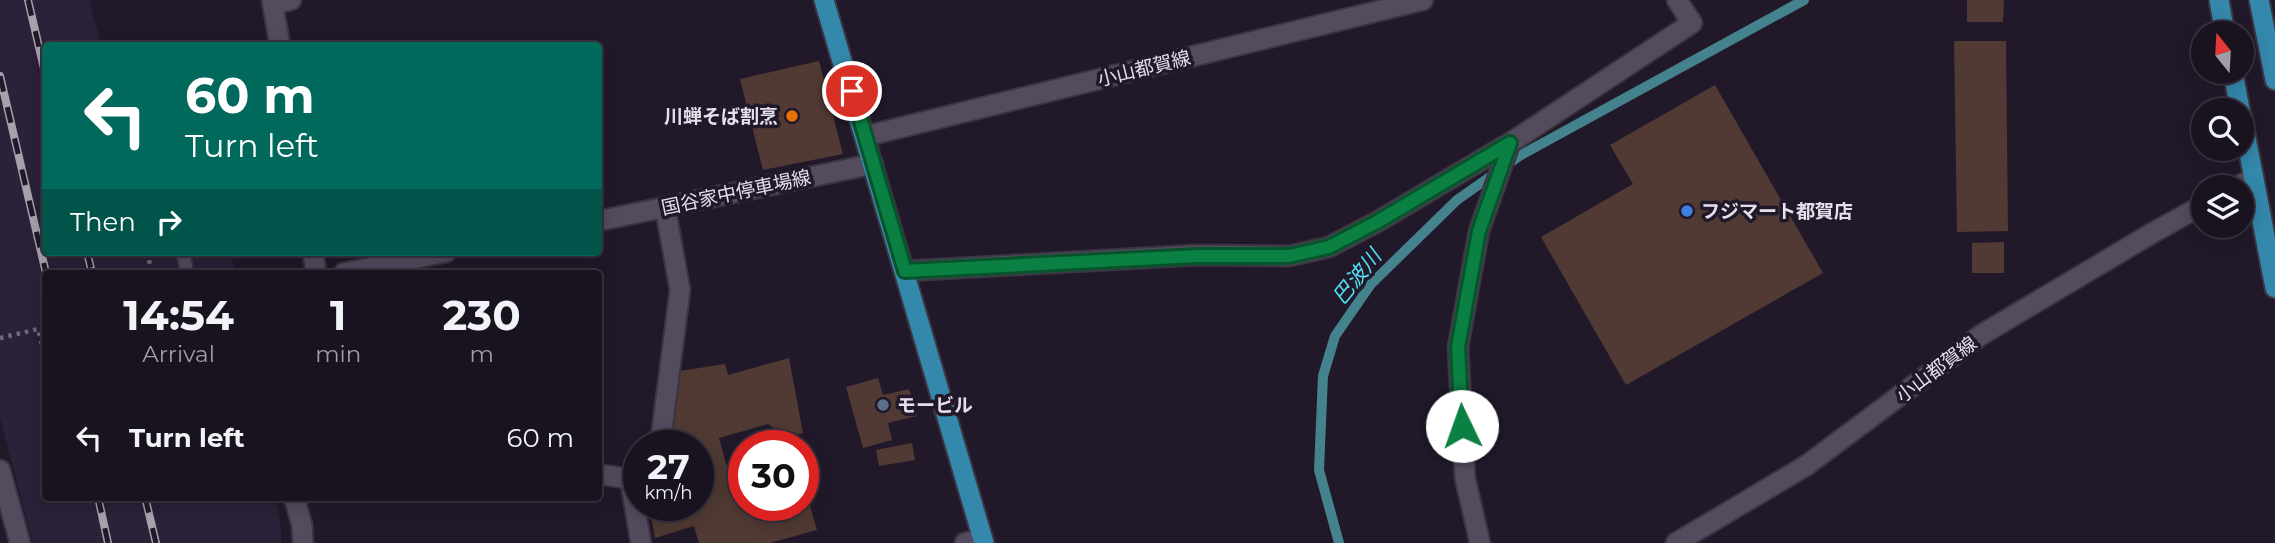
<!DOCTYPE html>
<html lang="en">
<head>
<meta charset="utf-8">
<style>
  :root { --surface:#191320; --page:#26202d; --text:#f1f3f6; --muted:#9f9ea5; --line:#37323e }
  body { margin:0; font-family:Montserrat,"Noto Sans JP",sans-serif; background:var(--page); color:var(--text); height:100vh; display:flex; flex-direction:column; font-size:26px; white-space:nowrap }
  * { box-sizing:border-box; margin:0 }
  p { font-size:23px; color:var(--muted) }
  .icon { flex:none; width:38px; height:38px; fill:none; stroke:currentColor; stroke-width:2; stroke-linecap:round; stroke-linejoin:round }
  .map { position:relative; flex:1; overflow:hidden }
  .details { position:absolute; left:42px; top:270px; width:560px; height:231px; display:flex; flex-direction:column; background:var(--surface); border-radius:7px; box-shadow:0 4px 18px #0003,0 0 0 2px var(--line) }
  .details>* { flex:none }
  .banner { position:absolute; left:42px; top:42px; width:560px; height:214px; border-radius:7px; box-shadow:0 4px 18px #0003,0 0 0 2px var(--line); background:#00695c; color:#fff; overflow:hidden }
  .needle { width:46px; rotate:342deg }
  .buttons { position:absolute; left:2191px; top:21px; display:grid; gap:14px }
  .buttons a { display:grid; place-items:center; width:63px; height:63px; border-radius:50%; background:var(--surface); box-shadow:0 4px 18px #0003,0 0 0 2px var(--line); font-size:35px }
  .speed { position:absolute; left:623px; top:430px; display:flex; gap:14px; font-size:35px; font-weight:700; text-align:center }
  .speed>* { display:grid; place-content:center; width:91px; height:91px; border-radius:50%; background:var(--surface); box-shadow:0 4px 18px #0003,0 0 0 2px var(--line); line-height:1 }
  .speed small { font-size:18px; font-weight:400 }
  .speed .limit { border:10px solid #d22; background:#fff; color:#111 }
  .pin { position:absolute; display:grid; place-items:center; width:60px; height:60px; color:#fff; margin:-30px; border:4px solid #fff; border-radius:50%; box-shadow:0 2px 7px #0007 }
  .me { position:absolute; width:77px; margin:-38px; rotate:357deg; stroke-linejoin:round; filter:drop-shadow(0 0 5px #0008) }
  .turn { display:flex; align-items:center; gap:24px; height:147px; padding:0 28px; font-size:32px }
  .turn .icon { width:91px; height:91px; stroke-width:2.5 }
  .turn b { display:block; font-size:49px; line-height:60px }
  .then { display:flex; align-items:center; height:66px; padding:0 28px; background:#0003; gap:14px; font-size:26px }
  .eta { display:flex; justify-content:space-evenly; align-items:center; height:119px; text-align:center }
  .eta b { font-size:42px; font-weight:700; line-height:49px }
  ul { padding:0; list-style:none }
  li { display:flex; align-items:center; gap:21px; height:98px; padding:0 28px }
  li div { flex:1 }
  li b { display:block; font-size:26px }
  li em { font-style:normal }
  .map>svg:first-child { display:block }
  .built { fill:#2b2138 }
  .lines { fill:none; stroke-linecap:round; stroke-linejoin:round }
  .stream { stroke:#44838e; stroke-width:10 }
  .building { fill:#503a33 }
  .service-casing { stroke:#3b3542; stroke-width:16 }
  .minor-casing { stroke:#3b3542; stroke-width:23 }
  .secondary-casing { stroke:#3b3542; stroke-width:23 }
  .primary-casing { stroke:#3b3542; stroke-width:23 }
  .path { stroke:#716a79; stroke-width:4.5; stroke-dasharray:3.5 5; stroke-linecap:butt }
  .service { stroke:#544b5f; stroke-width:12 }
  .minor { stroke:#544b5f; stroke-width:19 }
  .secondary { stroke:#544b5f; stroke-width:19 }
  .primary { stroke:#3488ac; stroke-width:19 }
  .rail-casing { stroke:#a7a1ae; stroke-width:8 }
  .rail { stroke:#21192a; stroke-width:5; stroke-dasharray:16; stroke-linecap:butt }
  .route-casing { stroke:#07532c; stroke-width:18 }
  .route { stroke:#0b8043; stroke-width:12 }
  .food-dot { fill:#e8710a; stroke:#21192a; stroke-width:2.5 }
  .shop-dot { fill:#3f7fe0; stroke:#21192a; stroke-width:2.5 }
  .service-dot { fill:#5c6f8a; stroke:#21192a; stroke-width:2.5 }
  .labels { text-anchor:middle; stroke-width:7; stroke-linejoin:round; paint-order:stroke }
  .street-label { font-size:19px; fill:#e4dfeb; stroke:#21192a }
  .poi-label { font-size:19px; font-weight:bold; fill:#e4dfeb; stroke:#21192a; text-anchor:start }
  .water-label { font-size:21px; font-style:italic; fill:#51e1f6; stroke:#21192a }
</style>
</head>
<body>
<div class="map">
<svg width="2275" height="543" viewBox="0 0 2275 543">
  <rect width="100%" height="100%" fill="#21192a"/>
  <path class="built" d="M0,0H89L101,45L46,46V252H231L235,273H46V497H275L279,512L282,543H33L0,417Z"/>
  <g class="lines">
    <path class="stream" d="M1339,543L1319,470L1323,376L1335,336L1371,284L1457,200L1521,155L1804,0"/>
  </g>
  <path class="building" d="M1967,0H2004L2003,22H1967Z
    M1954,41H2006L2008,231L1957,232Z
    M819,61L843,154L763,170L740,79Z
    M1715,85L1823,273L1626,385L1541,237L1633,184L1610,145Z
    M2004,242V273H1972V243Z
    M789,358L803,433L788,437L768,424L719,438L727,467L744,463V506H803L804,485L817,530L770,543H699L694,526L655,538L649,506H698V446H677L671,428L680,371L725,364L728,375Z
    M878,378L883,395L909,389L917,416L888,423L892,440L863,448L846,387Z
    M912,443L915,460L879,466L876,450Z"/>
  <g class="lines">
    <g class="service-casing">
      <path id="service" d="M183,252L187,273"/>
    </g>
    <g class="minor-casing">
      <path id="minor" d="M272,0L280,46
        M273,4L291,0
        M313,252L316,273
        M905,271L1197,255L1289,256L1329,247L1377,222L1510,143L1692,23L1677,0
        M660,446L680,290L665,207
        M0,470L20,543
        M598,474L630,479
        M639,475L630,479L641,543
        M294,497L302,525L303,543
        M965,543L983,539
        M1480,543L1465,478L1458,347L1479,231L1510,143"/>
    </g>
    <g class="secondary-casing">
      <path id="secondary" d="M866,136L1423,0
        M2236,187L2254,178
        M598,221L873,164
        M344,273L446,252
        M1676,543L1807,465L1981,335L2154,232L2203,205"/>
    </g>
    <g class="primary-casing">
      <path id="primary" d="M824,0L984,543
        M2219,0L2225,33
        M2259,0L2275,80
        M2233,72L2240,110
        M2242,117L2275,288"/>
    </g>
    <path class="path" d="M147,252L152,273
      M0,338L38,329L46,361"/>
    <use href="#service" class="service"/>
    <use href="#minor" class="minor"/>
    <use href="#secondary" class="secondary"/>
    <use href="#primary" class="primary"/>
    <g class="rail-casing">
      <path id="rail" d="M28,0L46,77
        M0,76L46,273
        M87,252L92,273
        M98,497L108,543
        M145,497L156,543"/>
    </g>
    <use href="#rail" class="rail"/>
  </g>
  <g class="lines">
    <g class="route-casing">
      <path id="route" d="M852,91L905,271L1197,256H1289L1329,247L1377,222L1510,143L1479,231L1458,347L1462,426"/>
    </g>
    <use href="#route" class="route"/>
  </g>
  <circle class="food-dot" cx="792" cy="116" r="7"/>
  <circle class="shop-dot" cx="1687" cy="211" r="7"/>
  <circle class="service-dot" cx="883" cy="405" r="7"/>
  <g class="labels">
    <g class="street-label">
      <text transform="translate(1144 68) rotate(-14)" y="7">小山都賀線</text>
      <text transform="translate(736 192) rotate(-12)" y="7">国谷家中停車場線</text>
      <text transform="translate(1936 369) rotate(-37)" y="7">小山都賀線</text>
    </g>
    <g class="poi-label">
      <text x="778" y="123" text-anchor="end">川蝉そば割烹</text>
      <text x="1701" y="218">フジマート都賀店</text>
      <text x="897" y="412">モービル</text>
    </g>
    <g class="water-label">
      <text transform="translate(1357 277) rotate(-51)" y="7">巴波川</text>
    </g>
  </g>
</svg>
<div class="buttons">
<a><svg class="needle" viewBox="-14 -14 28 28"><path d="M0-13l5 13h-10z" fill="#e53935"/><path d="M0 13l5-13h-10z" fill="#9f9ea5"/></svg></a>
<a><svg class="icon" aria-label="search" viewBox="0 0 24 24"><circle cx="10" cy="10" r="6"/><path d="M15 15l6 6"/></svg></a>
<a><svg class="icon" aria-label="layers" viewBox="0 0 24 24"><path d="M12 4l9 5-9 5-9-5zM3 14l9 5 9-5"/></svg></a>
</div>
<div class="speed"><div>27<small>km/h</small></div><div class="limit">30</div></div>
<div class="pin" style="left:852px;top:91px;background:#d93025"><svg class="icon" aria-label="arrive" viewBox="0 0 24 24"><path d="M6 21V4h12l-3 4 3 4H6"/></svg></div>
<svg class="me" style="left:1462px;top:426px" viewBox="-20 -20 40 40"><circle r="19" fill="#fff"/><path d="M0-13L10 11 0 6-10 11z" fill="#0b8043"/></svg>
<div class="banner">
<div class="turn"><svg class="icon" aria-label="left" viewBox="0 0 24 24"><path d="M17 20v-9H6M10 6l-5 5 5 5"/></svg><div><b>60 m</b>Turn left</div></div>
<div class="then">Then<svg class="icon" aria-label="right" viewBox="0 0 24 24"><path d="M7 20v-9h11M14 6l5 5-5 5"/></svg></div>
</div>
<section class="details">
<div class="eta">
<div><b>14:54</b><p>Arrival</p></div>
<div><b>1</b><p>min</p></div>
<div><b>230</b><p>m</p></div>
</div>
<ul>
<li><svg class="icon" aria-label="left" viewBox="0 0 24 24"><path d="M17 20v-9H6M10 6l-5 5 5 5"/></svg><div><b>Turn left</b></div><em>60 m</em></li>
</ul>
</section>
</div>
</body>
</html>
